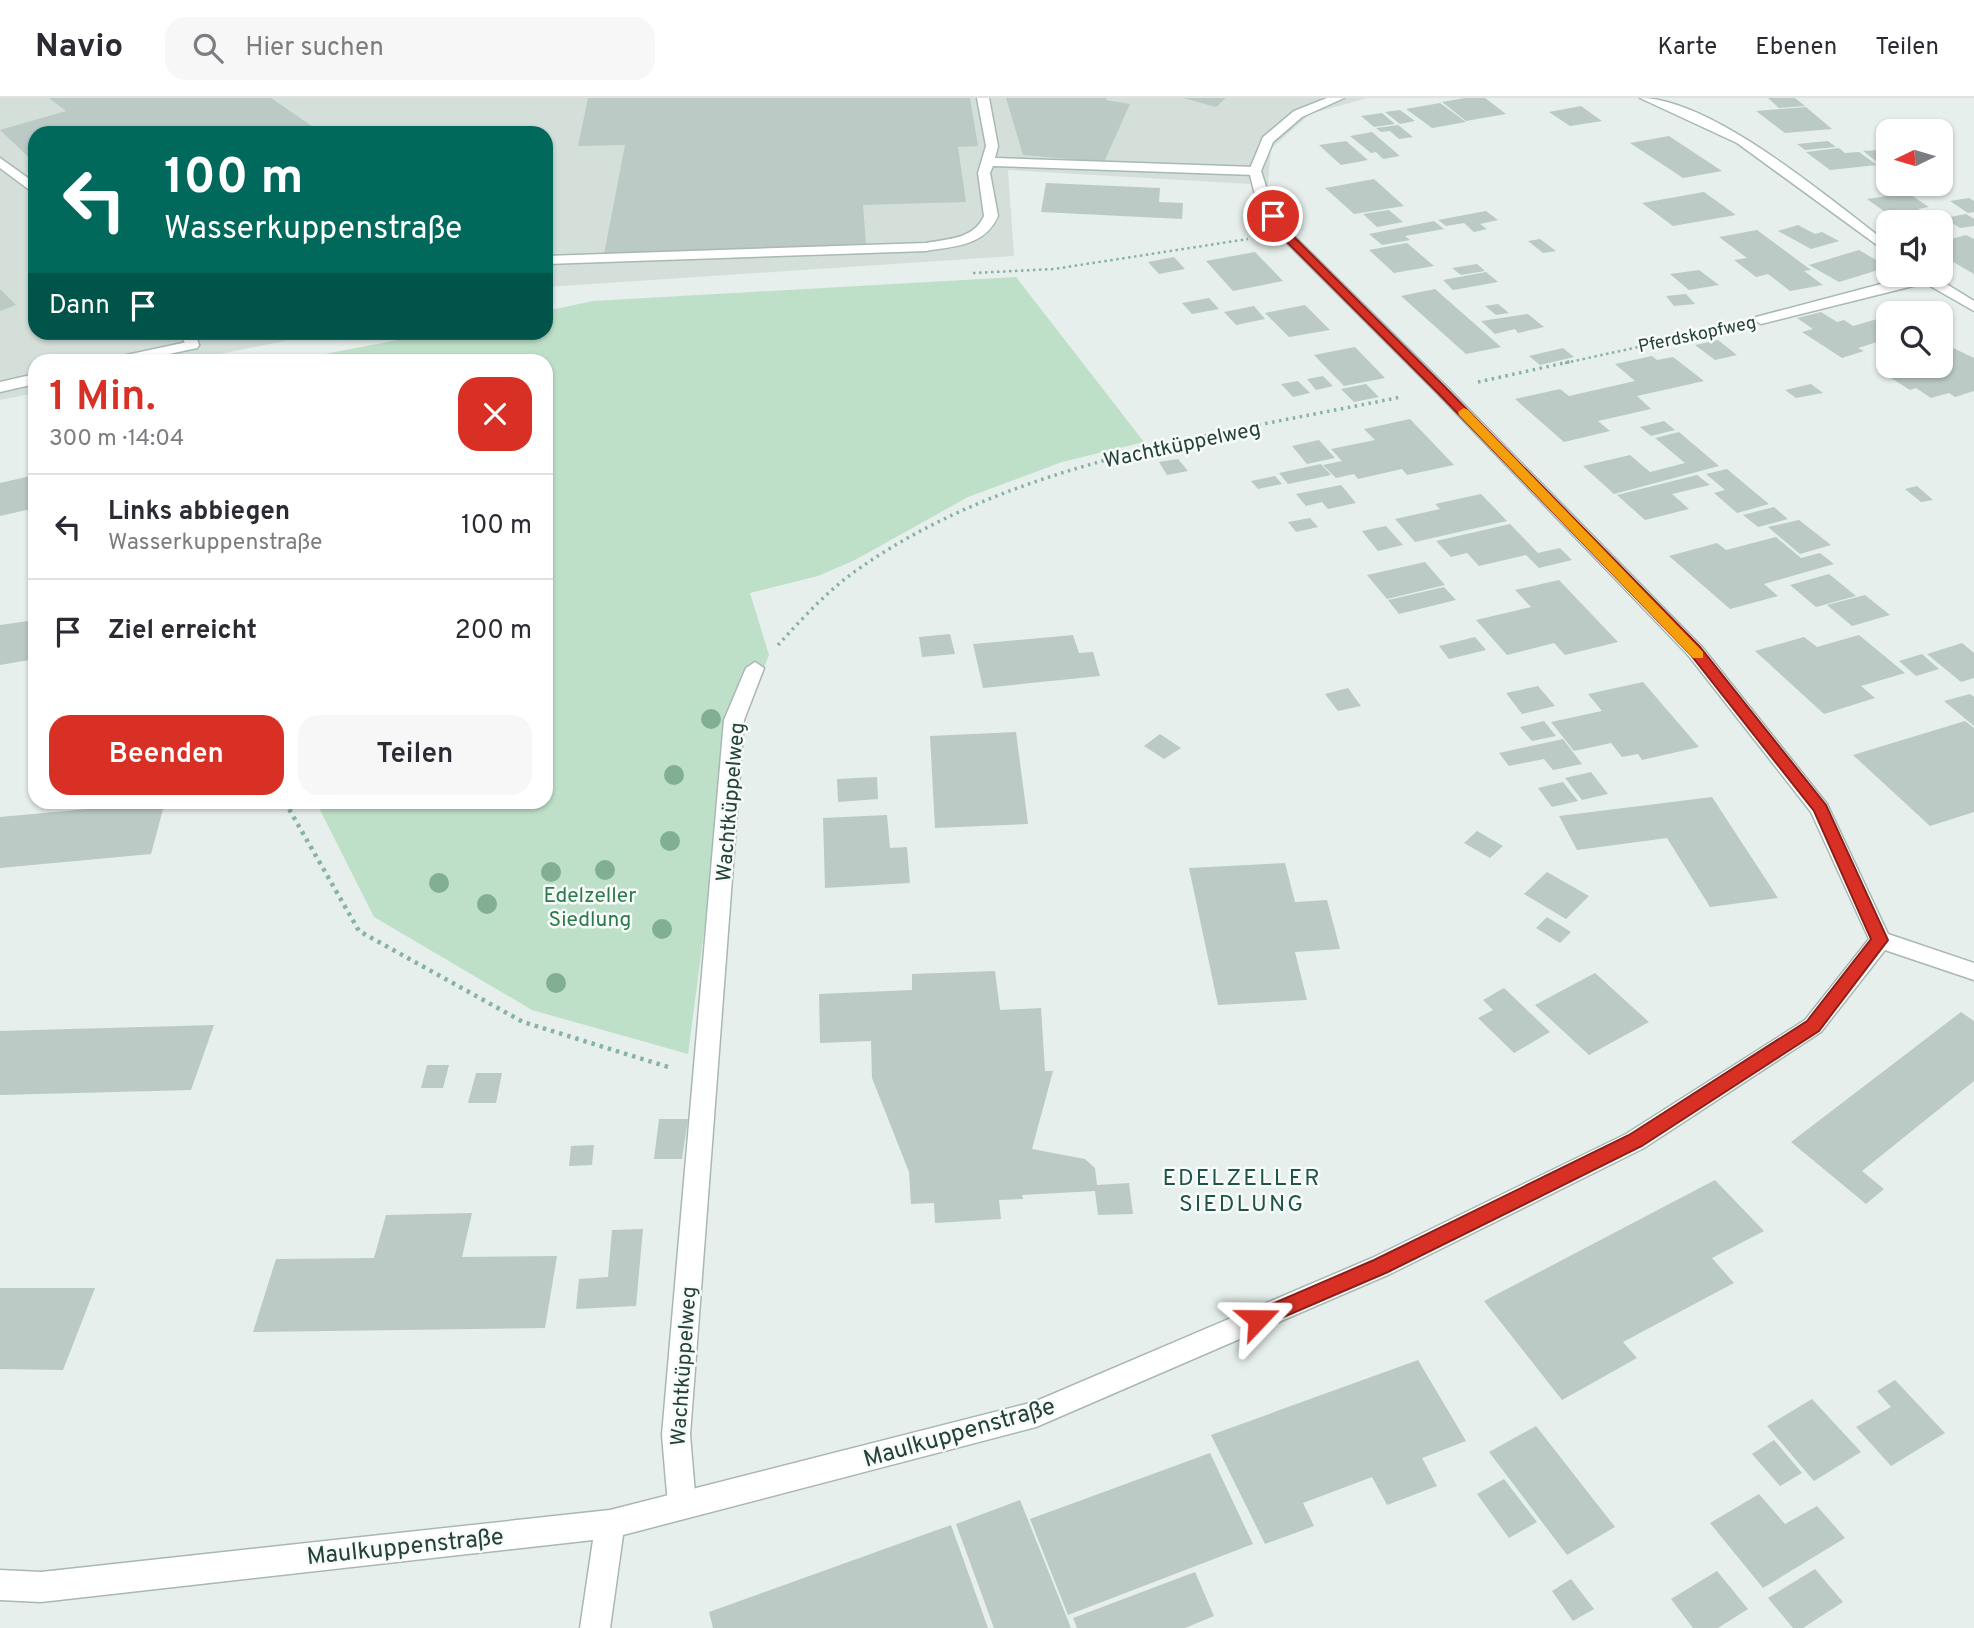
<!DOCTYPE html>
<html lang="de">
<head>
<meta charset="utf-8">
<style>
  :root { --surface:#fff; --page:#f7f7f7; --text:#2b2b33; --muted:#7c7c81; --line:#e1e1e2; --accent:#d93025 }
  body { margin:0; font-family:Overpass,sans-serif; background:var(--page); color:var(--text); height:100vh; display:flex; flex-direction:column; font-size:26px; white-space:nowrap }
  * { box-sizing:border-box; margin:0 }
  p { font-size:23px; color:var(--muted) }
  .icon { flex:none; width:38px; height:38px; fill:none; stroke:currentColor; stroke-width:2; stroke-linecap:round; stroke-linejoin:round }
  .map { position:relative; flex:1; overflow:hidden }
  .sheet { position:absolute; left:28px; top:256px; width:525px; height:455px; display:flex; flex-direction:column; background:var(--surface); border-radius:21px; box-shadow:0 2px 5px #0004 }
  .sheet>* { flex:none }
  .banner { position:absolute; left:28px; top:28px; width:525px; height:214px; border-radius:21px; box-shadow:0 2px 5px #0004; background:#00695c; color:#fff; overflow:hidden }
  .needle { width:46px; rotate:265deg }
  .tools { position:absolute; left:1876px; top:21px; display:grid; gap:14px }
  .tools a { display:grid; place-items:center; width:77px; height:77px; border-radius:14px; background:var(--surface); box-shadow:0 2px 5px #0004; font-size:35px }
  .pin { position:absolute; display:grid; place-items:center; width:60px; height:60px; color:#fff; margin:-30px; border:4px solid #fff; border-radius:50%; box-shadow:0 2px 7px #0007 }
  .me { position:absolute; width:77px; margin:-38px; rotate:67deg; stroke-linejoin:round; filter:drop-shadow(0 0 5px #0008) }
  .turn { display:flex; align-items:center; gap:24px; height:147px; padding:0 21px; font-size:32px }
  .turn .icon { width:91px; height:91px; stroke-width:2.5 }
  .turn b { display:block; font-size:49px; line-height:60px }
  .then { display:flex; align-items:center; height:66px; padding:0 21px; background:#0003; gap:14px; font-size:26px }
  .round { display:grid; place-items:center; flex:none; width:74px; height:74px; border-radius:21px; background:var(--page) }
  .headline { display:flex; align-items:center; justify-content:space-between; height:119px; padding:0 21px }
  h1 { font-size:42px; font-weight:600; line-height:52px; color:var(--accent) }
  .cta { display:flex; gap:14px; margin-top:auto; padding:14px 21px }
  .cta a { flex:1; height:80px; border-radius:21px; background:var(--accent); color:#fff; font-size:28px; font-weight:600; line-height:80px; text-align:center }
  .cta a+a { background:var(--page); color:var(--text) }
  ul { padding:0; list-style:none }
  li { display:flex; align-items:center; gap:21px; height:105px; padding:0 21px; border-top:2px solid var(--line) }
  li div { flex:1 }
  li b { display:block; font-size:26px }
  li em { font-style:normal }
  header { display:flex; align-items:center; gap:42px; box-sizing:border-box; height:98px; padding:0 35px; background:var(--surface); border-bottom:2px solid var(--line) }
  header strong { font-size:33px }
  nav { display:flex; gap:38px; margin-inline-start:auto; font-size:24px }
  .search { width:490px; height:63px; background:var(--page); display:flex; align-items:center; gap:18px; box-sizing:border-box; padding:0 24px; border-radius:21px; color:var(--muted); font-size:26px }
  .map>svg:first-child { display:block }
  .built { fill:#d4dfda }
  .green { fill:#bfe0c8 }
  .building { fill:#bbcac4 }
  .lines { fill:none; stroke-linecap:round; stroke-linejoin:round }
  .lane-casing { stroke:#a8b8b2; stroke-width:3 }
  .street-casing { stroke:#a8b8b2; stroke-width:3 }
  .path-far2 { stroke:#86b3a5; stroke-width:2.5; stroke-dasharray:2.5 3.5; stroke-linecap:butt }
  .path-far1 { stroke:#86b3a5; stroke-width:3.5; stroke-dasharray:2.5 4.5; stroke-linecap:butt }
  .path { stroke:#86b3a5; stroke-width:4.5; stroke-dasharray:3.5 5; stroke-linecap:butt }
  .lane { fill:#fff; fill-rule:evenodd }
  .street { fill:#fff; fill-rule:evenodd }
  .tree { fill:#80af93 }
  .route { fill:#d93025; stroke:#8d1f18; stroke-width:2 }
  .slow { fill:#f59e0b }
  .labels { text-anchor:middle; stroke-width:5; stroke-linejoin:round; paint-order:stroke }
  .far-street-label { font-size:18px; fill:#24423a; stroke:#f7fbf9 }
  .street-label { font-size:21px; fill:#24423a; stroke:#f7fbf9 }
  .park-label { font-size:21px; fill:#2d7a4b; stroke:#f7fbf9 }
  .neighbourhood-label { font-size:23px; letter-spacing:2px; fill:#1f5548; stroke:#f7fbf9 }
  .near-street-label { font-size:24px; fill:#24423a; stroke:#f7fbf9 }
</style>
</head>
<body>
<header>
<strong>Navio</strong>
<div class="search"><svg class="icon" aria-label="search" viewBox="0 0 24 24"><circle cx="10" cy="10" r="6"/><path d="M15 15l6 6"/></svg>Hier suchen</div>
<nav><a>Karte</a><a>Ebenen</a><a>Teilen</a></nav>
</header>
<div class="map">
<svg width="1974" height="1530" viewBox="0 0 1974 1530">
  <rect width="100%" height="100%" fill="#e6efeb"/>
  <path class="built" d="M0,0H1367L1310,16L1271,51L1268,87L1008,72L1014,158L546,189V35H35V234L325,235L189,262H35V295L0,302Z"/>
  <path class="green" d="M1016,179L1144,344L1062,364L968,399L855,462L818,478L750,495L769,557L726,666L688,956L532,912L374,819L316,704H546V262H293L435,235L546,234V213L593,203Z"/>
  <path class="building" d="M49,0H271L322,35H35V65L0,32L66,13Z
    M588,0H970L978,48L958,49L966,104L863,107L866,147L604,156L625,47L578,48Z
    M1006,0H1107L1106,2L1130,6L1104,64L1023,57Z
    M1183,0H1226L1216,9Z
    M1465,0H1485L1506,16L1466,23L1442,4Z
    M1768,0H1795L1805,8L1779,10Z
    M1440,5L1466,24L1432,30L1406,11Z
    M1581,8L1602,23L1570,28L1549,14Z
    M1806,9L1832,31L1785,35L1756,13Z
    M1400,12L1415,23L1400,26L1385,14Z
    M1382,15L1395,26L1374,29L1361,18Z
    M1398,27L1413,39L1399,41L1390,33L1381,34L1376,30Z
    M1372,34L1400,58L1383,61L1376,54L1371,55L1350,38Z
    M1669,38L1722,73L1683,80L1630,45Z
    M1346,43L1368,62L1341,67L1319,47Z
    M1828,43L1836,49L1805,52L1797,46Z
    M1839,50L1845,55L1859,54L1877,67L1830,72L1806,54Z
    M1878,52L1888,59V66L1881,67L1863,53Z
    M1374,81L1404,108L1354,116L1325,90Z
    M1046,85L1160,90L1159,104L1183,105L1182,121L1041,114Z
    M1704,94L1736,117L1673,128L1642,105Z
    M1908,95L1929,109L1918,111L1930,119L1899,124L1867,101Z
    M1969,100L1974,103V114L1968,115L1950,103Z
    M1389,112L1403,124L1377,129L1363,116Z
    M1486,113L1498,122L1480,126L1487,131L1474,134L1464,125L1446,128L1438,122Z
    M1966,116L1974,121V128L1960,130L1944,120Z
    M1434,123L1444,131L1405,138L1410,142L1382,147L1369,136Z
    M1798,127L1815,136L1822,134L1839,143L1811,151L1778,133Z
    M1757,132L1811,172L1804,173L1823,187L1790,193L1768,176L1756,179L1734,162L1747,160L1719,139Z
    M1966,137L1974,141V176L1941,157V144Z
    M1540,141L1556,153L1543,155L1528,143Z
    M1407,145L1434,168L1394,175L1369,152Z
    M1859,152L1888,169L1839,184L1809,167Z
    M1255,154L1283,183L1233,193L1206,163Z
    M1174,159L1185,171L1159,176L1148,164Z
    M1477,166L1485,173L1461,177L1452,170Z
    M1699,172L1719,187L1689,192L1670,176Z
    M1486,174L1498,184L1453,192L1443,182Z
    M0,191L16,207L0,213Z
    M1435,191L1501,249L1466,256L1401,198Z
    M1686,196L1695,206L1674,208L1666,198Z
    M1209,200L1219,211L1192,216L1182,205Z
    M1498,206L1509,215L1496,217L1485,208Z
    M1305,207L1330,232L1289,239L1265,215Z
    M1254,208L1265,221L1236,227L1224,214Z
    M1821,214L1837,224L1844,222L1853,228L1888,218V252L1877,244L1858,250L1864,253L1842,260L1802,234L1813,231L1797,220Z
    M1528,216L1544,229L1518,235L1515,231L1495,236L1481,223Z
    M1718,242L1737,257L1715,262L1695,247Z
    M1949,248L1974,260V293L1955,299L1949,295L1931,300L1916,290L1910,292L1888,278L1921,268H1941V250Z
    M1355,249L1385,280L1344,288L1314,257Z
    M1563,250L1574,259L1540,267L1529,258Z
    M1652,258L1657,262L1673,259L1704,283L1637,298L1651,311L1598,323L1610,333L1564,344L1515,301L1560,291L1569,298L1635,283L1615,266Z
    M1323,278L1333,288L1316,292L1307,281Z
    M1298,283L1310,295L1293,299L1281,286Z
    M1366,286L1379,299L1354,304L1341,291Z
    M1811,286L1823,295L1796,300L1785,292Z
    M1410,321L1454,367L1407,377L1402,371L1358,381L1354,376L1336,380L1323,367L1342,363L1331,351L1375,342L1364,331Z
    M1664,323L1675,332L1651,338L1640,329Z
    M1679,334L1719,368L1614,396L1583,368L1630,357L1650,374L1685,365L1655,340Z
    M1319,342L1335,360L1307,366L1292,348Z
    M1178,361L1188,373L1167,377L1159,364Z
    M1321,366L1331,377L1288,386L1279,375Z
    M1727,371L1746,387L1769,406L1737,415L1714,395L1725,392L1706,376Z
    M35,377V410L0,418V385Z
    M1697,377L1710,387L1672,396L1689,411L1645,422L1617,397Z
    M1275,378L1282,386L1258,391L1251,383Z
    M1341,387L1356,405L1328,411L1322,404L1306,408L1296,396Z
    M1917,388L1933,402L1921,404L1905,391Z
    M1481,396L1507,423L1415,444L1395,421L1440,411L1435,406Z
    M1774,409L1788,421L1758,429L1743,417Z
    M1310,420L1318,429L1296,434L1288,424Z
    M1799,422L1831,447L1800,456L1768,429Z
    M1510,426L1538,455L1560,450L1572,462L1539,470L1526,457L1479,468L1467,455L1451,459L1436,443Z
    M1386,428L1403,447L1378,453L1362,433Z
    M1776,439L1801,460L1820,455L1834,466L1764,486L1778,498L1730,511L1669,458L1717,445L1726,452Z
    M1425,464L1445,487L1387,501L1367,477Z
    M1829,476L1856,498L1816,509L1790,487Z
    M1559,482L1618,544L1565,557L1554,545L1507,557L1476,522L1531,509L1515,492Z
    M1444,489L1456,502L1399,516L1388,502Z
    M1865,497L1890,517L1852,528L1827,507Z
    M35,522V561L0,567V527Z
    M950,536L955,556L922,559L919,539Z
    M1073,537L1079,555L1093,554L1100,578L983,590L973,546Z
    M1859,537L1905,575L1861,588L1875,600L1824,616L1755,553L1804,539L1817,549Z
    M1475,539L1486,552L1449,561L1439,548Z
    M1962,545L1974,555V580L1961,584L1927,556Z
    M1922,556L1939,571L1916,578L1899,563Z
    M1643,584L1699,649L1642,662L1638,656L1622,659L1611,645L1574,653L1551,624L1602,613L1588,596Z
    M1538,588L1555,608L1522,616L1506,595Z
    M1348,590L1361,608L1338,613L1325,596Z
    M1970,596L1974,599V628L1944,603Z
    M1544,623L1556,638L1532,643L1520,629Z
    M1965,623L1974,630V714L1930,728L1853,657Z
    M1016,634L1028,726L935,730L930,638Z
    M1160,636L1181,650L1164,661L1144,648Z
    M1563,641L1582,666L1553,672L1544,661L1509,668L1499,655Z
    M1591,674L1608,696L1582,702L1565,680Z
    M877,679L878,701L838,704L837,681Z
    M1563,684L1578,703L1552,709L1538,690Z
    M1712,699L1778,800L1710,809L1667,740L1577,752L1559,718Z
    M165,704L151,756L0,770V719Z
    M887,717L890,750L907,749L910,785L825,790L823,720Z
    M1477,733L1503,748L1490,760L1464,745Z
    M1285,765L1295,804L1327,802L1340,851L1295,854L1307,902L1218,907L1189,770Z
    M1547,774L1589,798L1566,821L1524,796Z
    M1547,819L1571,834L1560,845L1536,830Z
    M995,873L1000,912L1041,910L1045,973H1053L1032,1051L1085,1061L1095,1070L1097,1087L1129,1085L1133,1116L1098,1117L1095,1093L1022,1097L1023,1101L999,1102L1001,1121L935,1125L934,1105L911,1106L909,1074L872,980L871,943L820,945L819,896L912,892V876Z
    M1595,875L1649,924L1589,957L1535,907Z
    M1504,890L1550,934L1514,955L1478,920L1493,912L1483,902Z
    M1961,914L1974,923V983L1862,1073L1884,1091L1866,1106L1791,1044Z
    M214,927L191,992L0,997V933Z
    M427,967H449L443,990H421Z
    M476,975H502L496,1005H468Z
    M659,1021H688L682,1061H654Z
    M594,1047L592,1067L569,1068L571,1048Z
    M1715,1082L1764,1133L1712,1160L1734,1185L1623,1244L1637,1260L1562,1302L1484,1203Z
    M472,1115L462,1159L557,1158L545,1230L253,1234L276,1161L374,1160L386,1117Z
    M643,1131L636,1208L576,1211L579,1181L608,1179L612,1132Z
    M0,1190H95L63,1272L0,1271Z
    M1418,1262L1466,1343L1422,1360L1437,1388L1387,1407L1372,1379L1303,1405L1314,1428L1265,1446L1211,1337Z
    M1895,1282L1945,1335L1891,1368L1856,1329L1891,1309L1877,1293Z
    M1812,1301L1861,1354L1814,1383L1767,1328Z
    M1536,1328L1615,1429L1567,1457L1489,1354Z
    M1774,1342L1802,1375L1780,1388L1752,1356Z
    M1210,1355L1253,1446L1068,1517L1030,1421Z
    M1504,1381L1537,1424L1509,1440L1477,1396Z
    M1759,1396L1785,1426L1817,1408L1845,1440L1763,1490L1710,1425Z
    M1020,1402L1071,1530H994L956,1426Z
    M951,1427L988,1530H713L709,1514Z
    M1815,1471L1843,1504L1803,1530H1793L1768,1500Z
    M1717,1473L1748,1511L1718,1530H1693L1671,1501Z
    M1195,1474L1214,1518L1185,1530H1077L1073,1520Z
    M1571,1481L1594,1511L1573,1523L1552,1493Z"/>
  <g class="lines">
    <g class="lane-casing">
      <path id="lane" d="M977,0H989L998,48L995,60L1255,69L1261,73L1255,77L993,68L990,75L998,118C985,148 955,148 926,153L546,166V158L926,145C948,141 974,141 984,118L978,75L986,48Z
        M0,60L35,85V96L0,70Z
        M180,234H195L199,247L197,250H187Z
        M755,564L764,570L744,622L690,1337L696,1407L692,1417L682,1421L672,1417L668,1407L662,1337L724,622L746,570Z"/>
    </g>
    <g class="street-casing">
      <path id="street" d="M1327,0H1344L1302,19L1273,44L1261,73L1270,101L1289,133L1446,288L1702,549L1827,706L1888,836L1974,865V882L1885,852L1821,934L1644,1050L1390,1176L1036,1329L623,1437L610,1530H580L593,1442L41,1504L0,1502V1472L41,1474L610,1412L1034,1304L1372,1160L1626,1036L1805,922L1869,841L1811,714L1688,557L1436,294L1277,135L1256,101L1249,73L1263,39L1294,13Z
        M1640,0C1712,0 1829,101 1888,145V155L1737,45Z
        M1915,177H1932L1974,203V213L1925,185L1761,226L1754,222L1756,219Z
        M192,243L199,247L197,250L141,262H114L117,259Z
        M35,276V286L0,294V284Z"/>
    </g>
    <path class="path-far2" d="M973,175L1054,171L1248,141
      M1565,265L1730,229"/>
    <path class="path-far1" d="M1478,284L1573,263
      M778,547C799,524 821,500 846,480C1001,364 1216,337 1401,299"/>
    <path class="path" d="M285,704L359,833L523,924L668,969"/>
    <use href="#lane" class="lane"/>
    <use href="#street" class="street"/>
  </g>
  <g class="tree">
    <circle cx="711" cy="621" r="10"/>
    <circle cx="674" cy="677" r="10"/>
    <circle cx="670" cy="743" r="10"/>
    <circle cx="605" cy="772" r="10"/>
    <circle cx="551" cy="774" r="10"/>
    <circle cx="439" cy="785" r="10"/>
    <circle cx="487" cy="806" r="10"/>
    <circle cx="662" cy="831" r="10"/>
    <circle cx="556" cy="885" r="10"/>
  </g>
  <path class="route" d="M1270,116H1277L1288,133L1445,289L1700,549L1826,707L1888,842L1819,933L1642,1048L1388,1174L1258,1230L1251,1228L1248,1221L1251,1215L1374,1162L1629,1037L1807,923L1871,841L1814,713L1690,556L1437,294L1280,137L1268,118Z"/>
  <path class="slow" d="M1464,310L1468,312L1703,554V560H1693L1459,317L1458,314Z"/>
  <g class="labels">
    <g class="far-street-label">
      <text transform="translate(1697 236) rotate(-12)" y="6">Pferdskopfweg</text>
    </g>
    <g class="street-label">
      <text transform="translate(1182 346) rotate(-12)" y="7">Wachtküppelweg</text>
      <text transform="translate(730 704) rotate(-85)" y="7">Wachtküppelweg</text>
      <text transform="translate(683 1268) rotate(-86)" y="7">Wachtküppelweg</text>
    </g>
    <g class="park-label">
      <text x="590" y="804">Edelzeller<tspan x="590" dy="24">Siedlung</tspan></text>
    </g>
    <g class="neighbourhood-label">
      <text x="1242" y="1087">EDELZELLER<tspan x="1242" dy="26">SIEDLUNG</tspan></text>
    </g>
    <g class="near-street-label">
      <text transform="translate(959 1334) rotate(-16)" y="8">Maulkuppenstraße</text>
      <text transform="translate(405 1448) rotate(-6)" y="8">Maulkuppenstraße</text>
    </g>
  </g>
</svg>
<div class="tools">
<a><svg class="needle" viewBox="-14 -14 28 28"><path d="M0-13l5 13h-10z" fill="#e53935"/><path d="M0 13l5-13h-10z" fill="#7c7c81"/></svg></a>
<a><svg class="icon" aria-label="sound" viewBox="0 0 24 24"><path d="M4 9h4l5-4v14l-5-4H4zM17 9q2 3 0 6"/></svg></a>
<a><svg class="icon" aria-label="search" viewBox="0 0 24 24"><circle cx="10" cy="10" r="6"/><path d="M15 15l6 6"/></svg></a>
</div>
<div class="pin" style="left:1273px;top:118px;background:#d93025"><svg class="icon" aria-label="arrive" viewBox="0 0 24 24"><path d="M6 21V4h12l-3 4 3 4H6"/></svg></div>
<svg class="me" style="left:1258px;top:1221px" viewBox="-20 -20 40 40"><path d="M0-17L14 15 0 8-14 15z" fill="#d93025" stroke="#fff" stroke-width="4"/></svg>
<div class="banner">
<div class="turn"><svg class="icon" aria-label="left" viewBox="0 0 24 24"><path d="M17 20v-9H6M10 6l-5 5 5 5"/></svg><div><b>100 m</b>Wasserkuppenstraße</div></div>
<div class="then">Dann<svg class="icon" aria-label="arrive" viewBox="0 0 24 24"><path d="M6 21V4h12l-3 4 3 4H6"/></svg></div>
</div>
<section class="sheet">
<div class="headline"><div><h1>1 Min.</h1><p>300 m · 14:04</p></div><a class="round" style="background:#d93025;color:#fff"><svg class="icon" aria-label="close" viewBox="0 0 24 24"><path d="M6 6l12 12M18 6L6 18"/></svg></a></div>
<ul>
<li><svg class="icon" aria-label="left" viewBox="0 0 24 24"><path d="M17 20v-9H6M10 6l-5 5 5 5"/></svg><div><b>Links abbiegen</b><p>Wasserkuppenstraße</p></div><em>100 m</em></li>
<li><svg class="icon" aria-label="arrive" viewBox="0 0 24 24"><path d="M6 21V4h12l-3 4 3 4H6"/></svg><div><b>Ziel erreicht</b></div><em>200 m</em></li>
</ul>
<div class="cta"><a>Beenden</a><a>Teilen</a></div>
</section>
</div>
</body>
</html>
